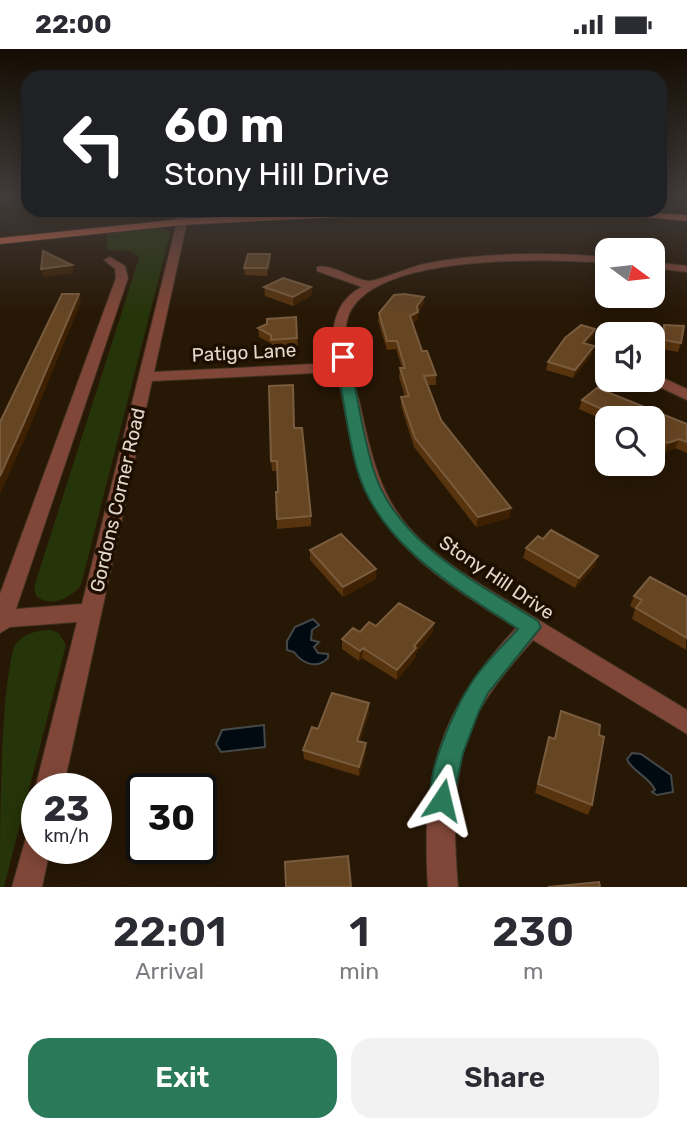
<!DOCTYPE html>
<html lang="en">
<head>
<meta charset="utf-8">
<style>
  :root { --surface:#fff; --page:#f2f2f3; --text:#2b2b33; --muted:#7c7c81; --accent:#2a7958 }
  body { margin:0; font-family:Rubik,sans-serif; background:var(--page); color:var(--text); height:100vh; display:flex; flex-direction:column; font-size:26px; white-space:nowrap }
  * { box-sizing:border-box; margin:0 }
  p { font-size:23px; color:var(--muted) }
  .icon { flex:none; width:38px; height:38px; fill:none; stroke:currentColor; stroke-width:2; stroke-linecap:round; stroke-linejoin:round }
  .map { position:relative; height:838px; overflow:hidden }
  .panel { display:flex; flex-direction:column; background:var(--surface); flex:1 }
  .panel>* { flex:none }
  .guide { position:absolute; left:21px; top:21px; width:646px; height:147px; border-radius:21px; box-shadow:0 4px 18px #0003; background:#202124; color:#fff; overflow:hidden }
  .needle { width:46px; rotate:105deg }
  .fabs { position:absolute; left:595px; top:189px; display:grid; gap:14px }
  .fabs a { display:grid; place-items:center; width:70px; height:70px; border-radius:14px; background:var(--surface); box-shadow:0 4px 18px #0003; font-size:35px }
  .speed { position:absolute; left:21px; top:724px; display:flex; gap:14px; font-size:35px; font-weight:700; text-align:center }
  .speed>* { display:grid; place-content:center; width:91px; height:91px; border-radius:50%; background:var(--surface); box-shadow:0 4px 18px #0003; line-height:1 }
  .speed small { font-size:18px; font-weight:400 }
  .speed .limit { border:4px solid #111; border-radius:10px; background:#fff; color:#111 }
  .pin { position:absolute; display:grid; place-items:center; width:60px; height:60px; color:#fff; margin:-30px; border-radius:14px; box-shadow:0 4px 10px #0006 }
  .me { position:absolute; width:77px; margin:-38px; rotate:10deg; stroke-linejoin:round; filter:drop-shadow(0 0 5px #0008) }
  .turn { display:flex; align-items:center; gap:24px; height:147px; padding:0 28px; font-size:32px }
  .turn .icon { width:91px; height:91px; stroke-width:2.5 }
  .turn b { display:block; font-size:49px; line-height:60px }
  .eta { display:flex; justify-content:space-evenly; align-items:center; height:119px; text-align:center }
  .eta b { font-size:42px; font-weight:600; line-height:49px }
  .primary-button { display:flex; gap:14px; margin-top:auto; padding:14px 28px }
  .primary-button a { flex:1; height:80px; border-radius:21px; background:var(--accent); color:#fff; font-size:28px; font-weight:600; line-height:80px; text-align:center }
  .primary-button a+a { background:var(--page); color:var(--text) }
  .status { display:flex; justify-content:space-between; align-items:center; height:49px; padding:0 35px; background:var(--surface); direction:ltr }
  .status svg { height:19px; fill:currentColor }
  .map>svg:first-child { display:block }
  .green { fill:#263409 }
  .water { fill:#010a11; stroke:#454849; stroke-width:2 }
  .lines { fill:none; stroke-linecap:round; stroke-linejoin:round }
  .minor-casing { stroke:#413221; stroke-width:2 }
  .major-casing { stroke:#413221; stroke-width:2 }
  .minor { fill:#804738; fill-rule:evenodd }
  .major { fill:#e76f51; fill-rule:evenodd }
  .wall { fill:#57330e }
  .shaded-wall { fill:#3d2102 }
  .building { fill:#664523; stroke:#795c3e; stroke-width:2 }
  .route { fill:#2a7958; stroke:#1b4f39; stroke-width:2 }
  .labels { text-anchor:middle; stroke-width:7; stroke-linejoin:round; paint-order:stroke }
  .street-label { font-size:19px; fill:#e3d8cd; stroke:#1d0e00 }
</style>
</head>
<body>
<div class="status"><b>22:00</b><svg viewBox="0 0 49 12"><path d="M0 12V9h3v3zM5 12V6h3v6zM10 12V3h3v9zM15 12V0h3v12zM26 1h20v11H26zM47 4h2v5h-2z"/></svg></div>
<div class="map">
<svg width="687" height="838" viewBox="0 0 687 838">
  <rect width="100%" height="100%" fill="#271705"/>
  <path class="green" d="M151,178L168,181L170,185L81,536C70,550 51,559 36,547L34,538L139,209L130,202L107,201V183Z
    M51,581L59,584L66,596L4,838H0C0,780 0,645 14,598C21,585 37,581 51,581Z"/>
  <path class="water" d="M313,570L319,576L312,581L311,591L319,593L314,598L318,604L328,605V609C316,621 302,614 294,603L287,601V592L295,578Z
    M264,676L265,698L221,703L216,695L222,681Z
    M632,704L641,705L671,726L673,743L657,746L652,743L655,741C649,727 631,722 627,710Z"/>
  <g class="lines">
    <g class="minor-casing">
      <path id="minor" d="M174,161H184L187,173L154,323L335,314C330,285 332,253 362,238L317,222V218C334,215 351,230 368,232C375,233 413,217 424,215C484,203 546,203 607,208V214C551,210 371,203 348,268C339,296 354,329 360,356C370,401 379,447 412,482C442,514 482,536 519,559C575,593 631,627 687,661V685L533,591C513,614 493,637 478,664C451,716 453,781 458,838H428C421,725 438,663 516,579C454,539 387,502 361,428C349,394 345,358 337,323L152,332L63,740H37V743L35,740L77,573L10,578L0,584V545L116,229L115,220L104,211L110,208L125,217L128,229L16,560L82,555L177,173Z
        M653,213L687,217V223L653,219Z
        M653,327L661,328L687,340V351L651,334L649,331H653Z
        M37,781V800H50L42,838H12L27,785Z"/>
    </g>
    <g class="major-casing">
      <path id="major" d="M361,161H424L419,164L182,176L0,195V189L182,170Z
        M598,161L687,166V172L603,164Z"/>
    </g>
    <use href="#minor" class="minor"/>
    <use href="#major" class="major"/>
  </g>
  <path class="wall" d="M270,205L271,213L267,227L245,226L244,219Z
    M264,238H311L312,246L293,257L265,247Z
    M424,248L423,257L418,263V271L412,274L422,302L436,326V336H427L441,371L511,459L509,469L476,478L414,398L401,357V348H405L399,328L400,319H402L396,300L387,301L378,272L379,264Z
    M296,268L298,298L272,299V295L259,288L258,279Z
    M664,276L681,294L678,303L661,300L662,284Z
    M595,280L593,288L587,295L592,305L573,329L546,321L548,313Z
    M582,351L687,375V404L675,399L665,404L655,399L653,395V369H608L604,368L601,370L579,360Z
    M295,379L311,467V477L277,480L276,443H278V422H272L271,412Z
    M526,499L595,517L575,539L523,509Z
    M310,501L376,520V530L343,548L310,511Z
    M634,547L687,548L686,601L632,570L635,560L630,557Z
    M434,574L432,584L416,604L415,609L397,631L362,609L359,612L342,600V590L376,577Z
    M561,662L599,686L592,756L588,766L535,744L546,698L549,688L554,689Z
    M369,664L360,692L366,694V704L359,727L304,710L303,701L318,680Z"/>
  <path class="shaded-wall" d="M270,205L271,213L267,227V219Z
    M72,216L74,224L43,228L41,220Z
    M311,238L312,246L293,257V248Z
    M79,245L81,253L27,385L0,445V427Z
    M424,248L423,257L418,263V271L409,276L410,267Z
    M595,280L593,288L581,302L583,294Z
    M594,297L592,305L573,329L575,321Z
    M607,358L604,368L601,370L604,361Z
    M679,390L675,399L665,404L668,394Z
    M511,459L509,469L476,478L478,468Z
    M598,507L595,517L575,539L579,529Z
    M376,520V530L343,548V538Z
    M434,574L432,584L416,604L415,609L397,631V621L414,597Z
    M363,599L362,609L359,612L360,602Z
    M369,654V664L357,701V692Z
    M366,694V704L359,727V718Z"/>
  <path class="building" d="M43,202L72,216L41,220Z
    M248,205H270L267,219H244Z
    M283,229L311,238L293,248L264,238Z
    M62,245H79L23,376L0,427V373Z
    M404,245L424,248L417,257L418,263L410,267L422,302H427L436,326L424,327L441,371L511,459L478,468L415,389L401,348L409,347L400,319H405L397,292H387L379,264L394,246Z
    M296,268L297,289L271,291V286L258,279L267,275V270Z
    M581,276L595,280L583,294L594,297L575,321L548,313L565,289Z
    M664,276L684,277L681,294L664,291Z
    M293,336L294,379H302L311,467L277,470L276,443H278L277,412H271L269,337Z
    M597,339L687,375V393L679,390L668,394L658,390L653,379V369H631L607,358L604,361L582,351Z
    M551,481L598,507L579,529L526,499L538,487L543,490Z
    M341,485L376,520L343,538L310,501Z
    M650,528L687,548V589L636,559L642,551L634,547Z
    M399,554L434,574L414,597L416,599L397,621L363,599L360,602L342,590L353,579L360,583L369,573L376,577Z
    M332,644L369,654L357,692L366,694L359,718L303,701L312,678L318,680Z
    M561,662L600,676L599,686L604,688L592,756L538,735L549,688L555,690Z
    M348,807L351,838H286L285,813Z
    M599,833L600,838H548Z"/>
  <linearGradient id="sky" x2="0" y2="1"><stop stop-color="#150d03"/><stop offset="0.56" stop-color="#413c3b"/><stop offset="1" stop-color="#413c3b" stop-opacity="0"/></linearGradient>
  <rect width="687" height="264" fill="url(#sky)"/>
  <path class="route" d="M343,304L349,308C357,345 362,383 373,419C394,493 478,534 538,572L541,578L488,644L479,662L463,704L451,760L442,763L433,760C421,732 455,658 472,633C484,614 503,597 518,580C456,539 379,496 357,420C347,384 343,345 336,308Z"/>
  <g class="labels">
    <g class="street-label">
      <text transform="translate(244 303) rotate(-3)" y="7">Patigo Lane</text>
      <text transform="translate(117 451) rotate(-77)" y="7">Gordons Corner Road</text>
      <text transform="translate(497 528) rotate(34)" y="7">Stony Hill Drive</text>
    </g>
  </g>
</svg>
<div class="fabs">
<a><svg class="needle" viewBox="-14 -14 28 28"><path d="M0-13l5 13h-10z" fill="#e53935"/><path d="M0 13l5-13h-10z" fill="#7c7c81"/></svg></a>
<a><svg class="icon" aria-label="sound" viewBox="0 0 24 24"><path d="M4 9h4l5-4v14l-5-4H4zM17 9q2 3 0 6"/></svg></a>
<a><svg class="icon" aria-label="search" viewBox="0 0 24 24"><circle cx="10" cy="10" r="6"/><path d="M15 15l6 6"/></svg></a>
</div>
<div class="speed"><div>23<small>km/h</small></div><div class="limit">30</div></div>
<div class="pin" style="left:343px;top:308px;background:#d93025"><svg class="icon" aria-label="arrive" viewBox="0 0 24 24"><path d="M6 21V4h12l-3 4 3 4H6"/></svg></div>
<svg class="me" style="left:442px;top:751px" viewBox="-20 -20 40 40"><path d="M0-17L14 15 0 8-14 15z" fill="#2a7958" stroke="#fff" stroke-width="4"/></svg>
<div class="guide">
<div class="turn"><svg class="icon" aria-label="left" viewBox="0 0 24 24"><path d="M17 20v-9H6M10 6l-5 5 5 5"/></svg><div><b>60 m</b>Stony Hill Drive</div></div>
</div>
</div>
<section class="panel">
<div class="eta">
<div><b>22:01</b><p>Arrival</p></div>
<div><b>1</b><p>min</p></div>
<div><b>230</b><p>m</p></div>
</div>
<div class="primary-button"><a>Exit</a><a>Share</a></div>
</section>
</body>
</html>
